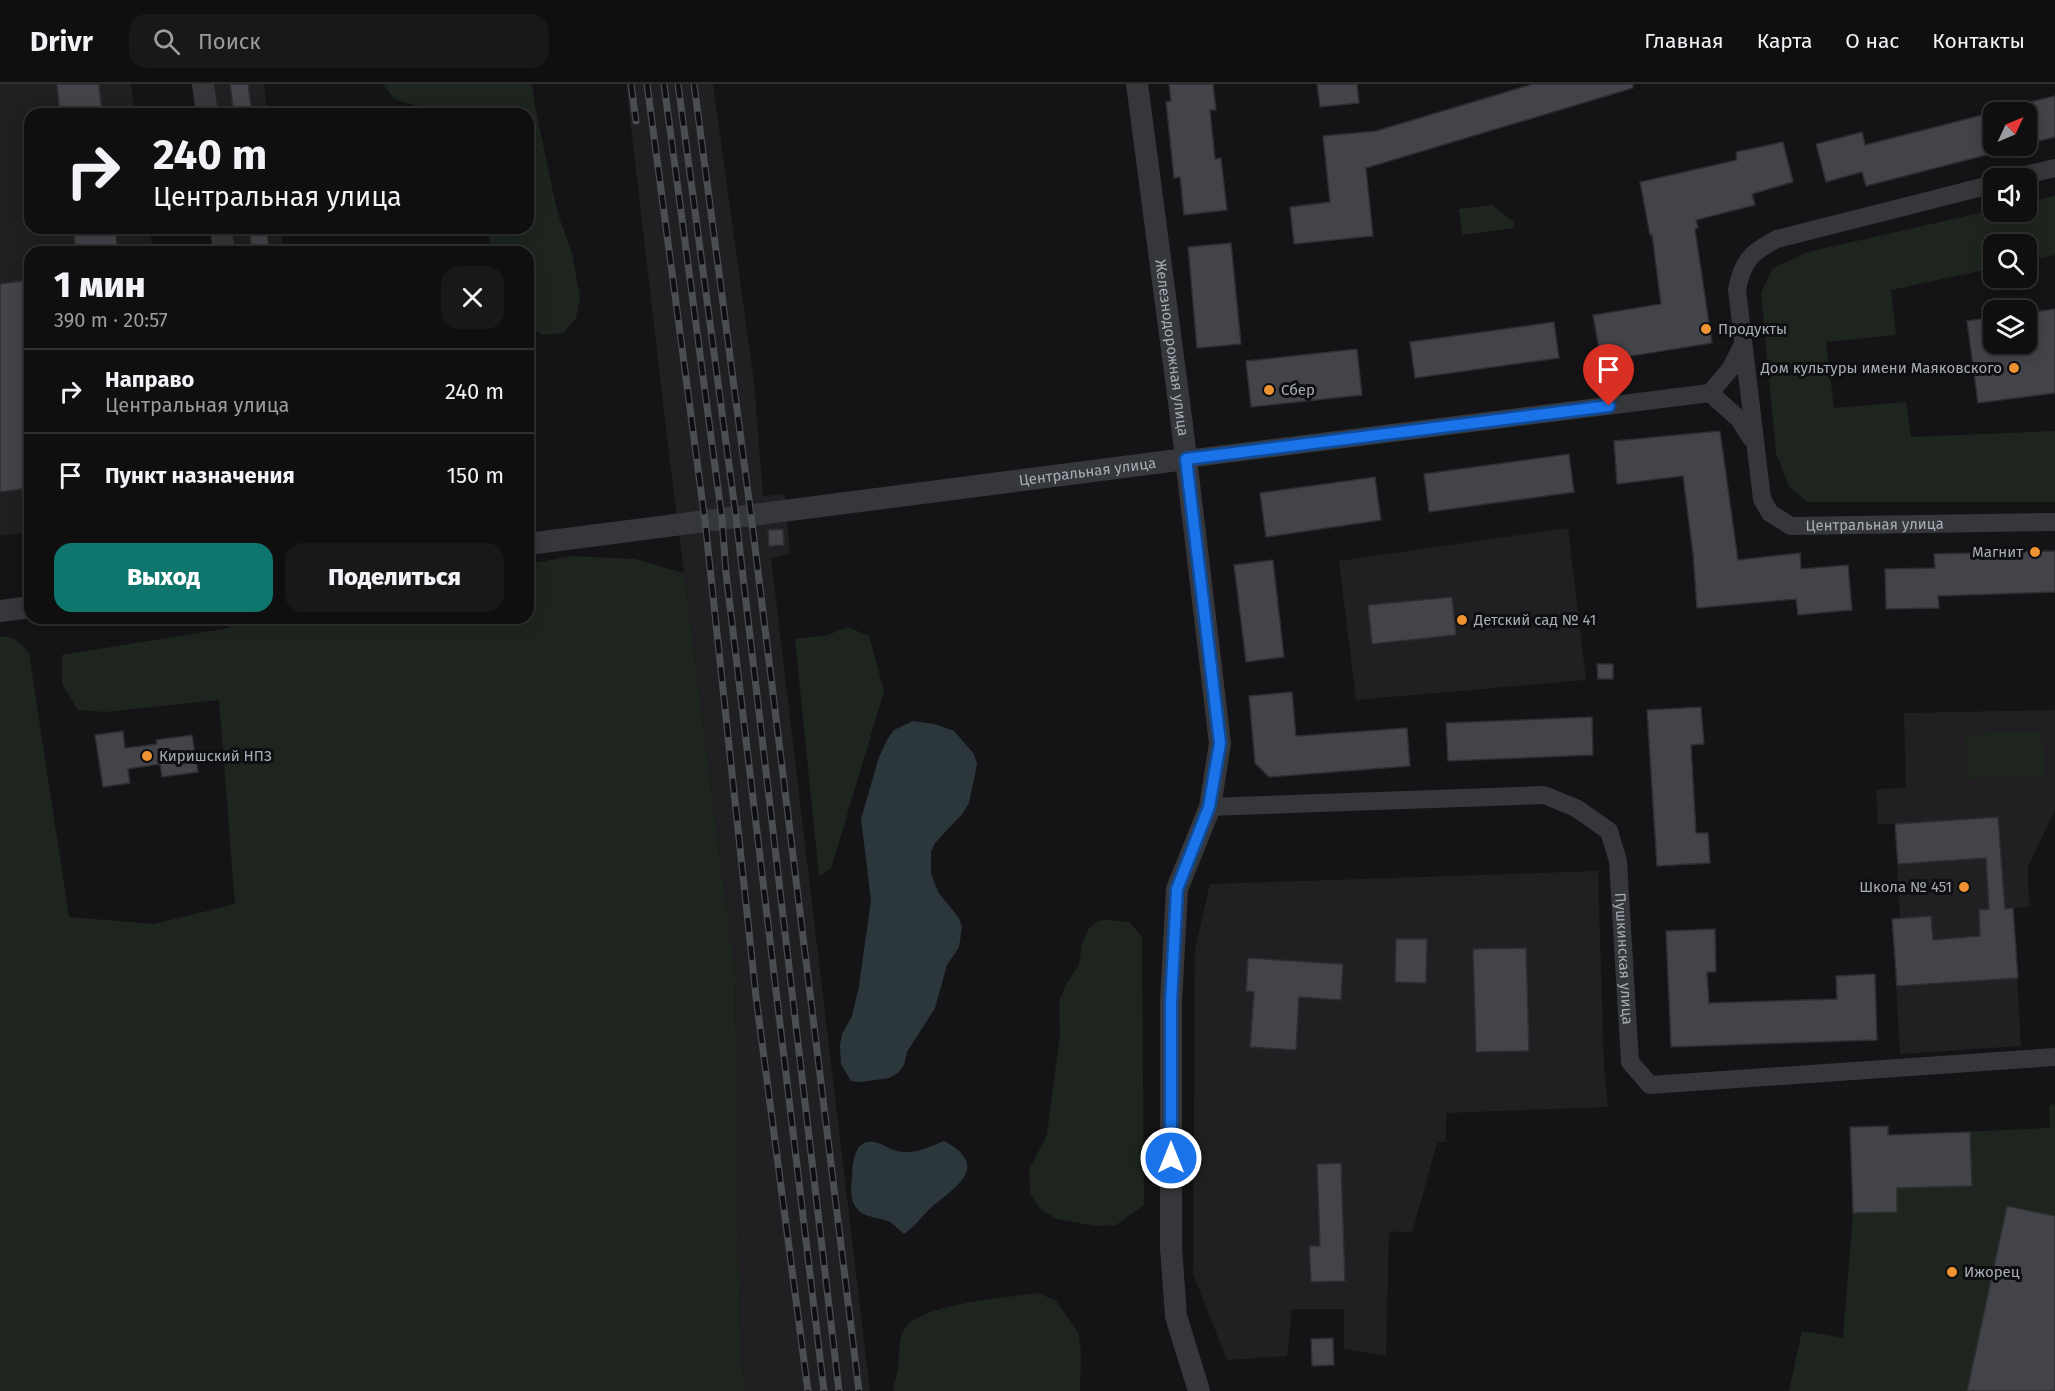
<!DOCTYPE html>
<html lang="ru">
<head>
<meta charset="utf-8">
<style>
  :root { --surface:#0f0f10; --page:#181819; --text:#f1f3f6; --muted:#9b9c9f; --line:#2f2f30; --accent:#0f766e }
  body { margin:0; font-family:"Fira Sans",sans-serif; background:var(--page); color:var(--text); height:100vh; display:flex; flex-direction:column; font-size:22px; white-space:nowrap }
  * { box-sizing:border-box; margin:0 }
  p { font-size:20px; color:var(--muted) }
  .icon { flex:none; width:33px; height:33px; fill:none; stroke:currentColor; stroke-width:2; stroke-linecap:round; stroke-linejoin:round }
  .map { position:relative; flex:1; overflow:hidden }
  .panel { position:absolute; left:24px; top:162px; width:510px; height:378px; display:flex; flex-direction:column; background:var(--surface); border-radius:18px; box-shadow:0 3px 15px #0003,0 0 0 2px var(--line) }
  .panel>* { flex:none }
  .banner { position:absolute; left:24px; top:24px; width:510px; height:126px; border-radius:18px; box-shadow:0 3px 15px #0003,0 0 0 2px var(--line); background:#0f0f10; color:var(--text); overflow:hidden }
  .needle { width:39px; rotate:46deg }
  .buttons { position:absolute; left:1983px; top:18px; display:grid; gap:12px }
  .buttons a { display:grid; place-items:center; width:54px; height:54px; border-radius:12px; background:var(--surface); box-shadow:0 3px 15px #0003,0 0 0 2px var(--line); font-size:30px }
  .pin { position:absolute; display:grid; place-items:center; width:51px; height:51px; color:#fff; margin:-62px -26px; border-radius:50% 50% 50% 0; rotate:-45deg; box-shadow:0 0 6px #0007 }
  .pin .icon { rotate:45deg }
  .me { position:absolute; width:66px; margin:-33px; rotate:0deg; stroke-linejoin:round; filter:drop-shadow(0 0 4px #0008) }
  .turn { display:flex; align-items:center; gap:21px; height:126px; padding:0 30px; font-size:27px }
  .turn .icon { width:78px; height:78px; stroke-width:2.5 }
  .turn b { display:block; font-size:42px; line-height:51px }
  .round { display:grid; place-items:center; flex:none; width:63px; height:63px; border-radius:18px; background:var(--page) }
  .headline { display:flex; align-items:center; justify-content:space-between; height:102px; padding:0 30px }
  h1 { font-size:36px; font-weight:800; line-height:45px }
  .primary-button { display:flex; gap:12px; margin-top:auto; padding:12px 30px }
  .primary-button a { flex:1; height:69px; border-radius:18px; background:var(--accent); color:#fff; font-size:24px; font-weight:800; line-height:69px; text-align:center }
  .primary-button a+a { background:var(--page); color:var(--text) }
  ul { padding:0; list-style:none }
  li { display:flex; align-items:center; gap:18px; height:84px; padding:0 30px; border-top:2px solid var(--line) }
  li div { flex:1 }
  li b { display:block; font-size:22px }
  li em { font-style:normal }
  header { display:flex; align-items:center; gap:36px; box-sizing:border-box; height:84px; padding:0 30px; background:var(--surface); border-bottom:2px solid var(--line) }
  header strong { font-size:28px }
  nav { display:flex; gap:33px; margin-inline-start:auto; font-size:21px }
  .search { width:420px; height:54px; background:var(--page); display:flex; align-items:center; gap:15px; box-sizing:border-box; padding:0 21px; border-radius:18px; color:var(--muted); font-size:22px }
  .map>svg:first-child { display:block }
  .built { fill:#202022 }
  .green { fill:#1e251e }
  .water { fill:#2c373b }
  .building { fill:#434449; stroke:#2e2e32; stroke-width:1.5 }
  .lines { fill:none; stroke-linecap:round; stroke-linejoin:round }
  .minor { stroke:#35373a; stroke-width:18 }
  .tertiary { stroke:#35373a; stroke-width:22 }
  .rail-casing { stroke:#4a4d51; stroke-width:7 }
  .rail { stroke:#0f0f11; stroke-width:4.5; stroke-dasharray:14; stroke-linecap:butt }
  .route-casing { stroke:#114b97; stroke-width:15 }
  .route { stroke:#1a73e8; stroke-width:10 }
  .poi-dot { fill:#ef9332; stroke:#0f0f11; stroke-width:2 }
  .labels { text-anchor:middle; stroke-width:6; stroke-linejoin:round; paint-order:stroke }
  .poi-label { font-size:15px; fill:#a6adb6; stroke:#0f0f11; text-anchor:start }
  .street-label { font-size:15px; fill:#a6adb6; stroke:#0f0f11 }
</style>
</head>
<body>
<header>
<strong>Drivr</strong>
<div class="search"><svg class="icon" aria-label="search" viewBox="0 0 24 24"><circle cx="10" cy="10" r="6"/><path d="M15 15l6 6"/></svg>Поиск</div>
<nav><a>Главная</a><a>Карта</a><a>О нас</a><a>Контакты</a></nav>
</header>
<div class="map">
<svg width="2055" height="1307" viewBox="0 0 2055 1307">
  <rect width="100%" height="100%" fill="#141416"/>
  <path class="built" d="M0,0H131L135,30H30V144H150L153,168H30V448L0,452Z
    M214,0H264L267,30H217Z
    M626,0H713L754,298L763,412L785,410L790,470L771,474L870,1307H746L740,1272L735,890L669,370Z
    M232,144H281L284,168H235Z
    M1568,444L1586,596L1356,616L1339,477Z
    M2055,626V726L2028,783L2029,823L2013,824L2021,962L1900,970L1892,835L1900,834L1895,740H1878L1876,705L1906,704L1904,629Z
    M1598,787L1604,982L1608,1023L1446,1029V1058L1437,1059L1412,1149L1389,1147L1386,1272L1344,1265V1225H1292L1287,1272L1227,1276L1193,1190L1195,865L1210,800Z"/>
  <path class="green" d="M383,0H532L535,22L557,127L572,170L580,213L576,234L563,249L542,251L528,241V168H492L487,144H528V30H437L434,27L394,15Z
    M2055,112V171L2027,177L2026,160H1994L1993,184L1891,206L1896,251L1826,258L1834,324L1906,318L1911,353L2055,347V418H1807L1789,402L1776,369L1761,209L1773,184L1808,168L1993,126L1994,128H2026L2027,118Z
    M1492,121L1513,137L1514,144L1462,151L1459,125Z
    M572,472L635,475L684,489L735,890L740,1272L746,1307H0V553C14,551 21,559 29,569L69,833L154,840L235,820L219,616L105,628L78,626L62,600V571L228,544L235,534H528V480Z
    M848,543L869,552L884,607L831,785L819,792L795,555L828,551Z
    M2042,647L2044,692L1967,695L1965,650Z
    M1106,836L1129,838L1142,853L1144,1121L1116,1141L1096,1142L1057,1135L1040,1125L1030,1109L1029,1086L1047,1051L1060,950L1059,917L1067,899L1079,881L1082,860L1089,844L1098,837Z
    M2055,1020V1307H1789L1802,1247L1843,1254L1853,1129L1850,1043L1888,1042L1889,1051L2050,1044L2049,1021Z
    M1038,1209L1056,1217L1078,1248L1081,1268L1080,1307H893C894,1299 897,1292 898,1284C900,1271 897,1256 905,1244C920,1220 1010,1213 1038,1209Z"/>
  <path class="water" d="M913,637L934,640L954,647L974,670L977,680L969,719L963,729L935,759L931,768V789L938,808L959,834L962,843L959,863L947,881L935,924L907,968L904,981L898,989L889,994L861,998L851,997L841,980L840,961L842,950L852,932L859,902L871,816L861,735L879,673L887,656L894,646Z
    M944,1057C988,1080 961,1100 934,1121C923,1130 916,1142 904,1150C899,1146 895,1141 890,1138C880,1133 867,1134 859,1127C849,1117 851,1104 852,1092C853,1076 855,1052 878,1059C887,1062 894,1068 904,1068C918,1069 931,1062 944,1057Z"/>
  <path class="building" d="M57,0H99L102,30H60Z
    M230,0H248L252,30H234Z
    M1169,0H1213L1216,26H1210L1215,75L1221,74L1227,126L1184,131L1180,93L1174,94L1166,18L1171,17Z
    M1317,0H1357L1359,19L1320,23Z
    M1533,0H1633V4L1366,84L1373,152L1294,160L1290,123L1330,118L1323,52L1376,47Z
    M2055,12V53L2026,60V19Z
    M1994,28V69L1866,102L1862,88L1826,98L1816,60L1862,48L1865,61Z
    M1783,58L1793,98L1752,110L1755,121L1696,136L1698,144L1695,145L1712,259L1601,277L1593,231L1661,220L1652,151H1650L1640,98L1737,76L1736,68Z
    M73,144H115L118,168H76Z
    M249,144H266L270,168H252Z
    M1231,159L1241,260L1197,264L1188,163Z
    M30,196V404L0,408V200Z
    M2055,225V309L1978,319L1967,237L1994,233V260H2026V229Z
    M1554,238L1559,274L1415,294L1410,258Z
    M1357,265L1362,311L1251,323L1246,277Z
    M1720,347L1738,476L1800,469L1801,485L1848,481L1852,526L1798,531L1796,515L1697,524L1693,470L1683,392L1617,400L1614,357Z
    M1569,370L1574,408L1429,428L1424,390Z
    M1375,393L1381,436L1266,453L1260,409Z
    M783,445L784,461L769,462L768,446Z
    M2055,467V508L1938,512L1939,524L1886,525L1885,485L1935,484L1934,470Z
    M1273,476L1284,573L1246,578L1234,481Z
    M1452,513L1456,551L1372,560L1368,521Z
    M1597,580H1613V595H1598Z
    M1292,608L1296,652L1407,644L1410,682L1269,693L1255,679L1249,612Z
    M1701,623L1704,660L1691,661L1696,749H1708L1710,779L1657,782L1647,626Z
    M1592,633L1593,671L1448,677L1446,639Z
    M123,647L125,664L157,660L156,656L192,651L198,688L162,693L160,680L128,685L130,699L103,703L95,651Z
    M1998,733L2005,825L2013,824L2018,894L1897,902L1892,835L1931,832L1933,856L1980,852L1979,826L1989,825L1986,774L1898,780L1895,740Z
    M1715,845L1716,888H1707L1709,919L1837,915L1836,892L1875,890L1877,956L1671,963L1666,847Z
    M1396,855H1427L1426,899L1395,898Z
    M1526,864L1529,967L1476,968L1473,865Z
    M1248,874L1343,880L1341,916L1299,913L1296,966L1250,963L1254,908L1246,907Z
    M1888,1042V1051L1970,1048L1972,1102L1897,1104V1128L1853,1129L1850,1043Z
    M1341,1079L1345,1197L1311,1198L1309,1162H1320L1317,1080Z
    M2007,1122L2055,1132V1307H1967Z
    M1333,1254L1334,1281L1312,1282L1311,1255Z"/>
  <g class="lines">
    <g class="minor">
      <path d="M2014,94L2055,84"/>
      <path id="s1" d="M1994,100L1777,155C1751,168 1742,178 1737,206L1762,415L1770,429L1791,442L2055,438"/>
      <path d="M1710,309L1739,335L1751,354"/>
      <path d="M1186,375L1710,309L1731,284L1742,262"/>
      <path id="s2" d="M1210,723L1544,711L1576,724L1609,747L1618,777L1630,978L1650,1001L2055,973"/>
    </g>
    <g class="tertiary">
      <path d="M203,0L207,30"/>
      <path id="s3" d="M1137,0L1182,341L1220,659L1210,723L1177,805L1171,918V1164L1176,1232L1199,1307"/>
      <path d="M221,144L224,168"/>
      <path id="s4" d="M528,460L1186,375"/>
      <path d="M0,527L30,523"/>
    </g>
    <g class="rail-casing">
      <path id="rail" d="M631,0L636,37
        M647,0L705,437L756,913L808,1307
        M664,0L722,435L726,489L824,1307
        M678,0L736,433L839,1307
        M694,0L751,431L859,1307"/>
    </g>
    <use href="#rail" class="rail"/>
  </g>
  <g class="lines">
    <g class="route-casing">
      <path id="route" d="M1171,1074V918L1177,805L1209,723L1220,659L1186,375L1609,322"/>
    </g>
    <use href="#route" class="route"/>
  </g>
  <g class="poi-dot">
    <circle cx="1706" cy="245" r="6"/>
    <circle cx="2014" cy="284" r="6"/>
    <circle cx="1269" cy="306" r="6"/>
    <circle cx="2035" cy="468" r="6"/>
    <circle cx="1462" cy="536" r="6"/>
    <circle cx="147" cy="672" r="6"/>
    <circle cx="1964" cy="803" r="6"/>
    <circle cx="1952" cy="1188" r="6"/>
  </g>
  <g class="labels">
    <g class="poi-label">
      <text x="1718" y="250">Продукты</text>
      <text x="2002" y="289" text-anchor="end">Дом культуры имени Маяковского</text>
      <text x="1281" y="311">Сбер</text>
      <text x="2023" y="473" text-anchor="end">Магнит</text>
      <text x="1474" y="541">Детский сад № 41</text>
      <text x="159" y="677">Киришский НПЗ</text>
      <text x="1952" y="808" text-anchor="end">Школа № 451</text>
      <text x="1964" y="1193">Ижорец</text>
    </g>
    <g class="street-label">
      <text dy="5" stroke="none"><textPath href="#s3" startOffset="266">Железнодорожная улица</textPath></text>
      <text dy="5" stroke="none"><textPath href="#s4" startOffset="564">Центральная улица</textPath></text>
      <text dy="5" stroke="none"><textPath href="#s1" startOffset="627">Центральная улица</textPath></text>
      <text dy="5" stroke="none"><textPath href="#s2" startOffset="538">Пушкинская улица</textPath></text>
    </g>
  </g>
</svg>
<div class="buttons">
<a><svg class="needle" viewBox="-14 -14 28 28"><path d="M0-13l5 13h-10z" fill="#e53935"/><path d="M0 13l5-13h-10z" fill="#9b9c9f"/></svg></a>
<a><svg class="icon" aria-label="sound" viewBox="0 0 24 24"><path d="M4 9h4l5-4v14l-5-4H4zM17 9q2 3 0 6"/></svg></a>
<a><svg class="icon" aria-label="search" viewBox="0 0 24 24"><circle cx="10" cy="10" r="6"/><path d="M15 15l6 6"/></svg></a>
<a><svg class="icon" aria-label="layers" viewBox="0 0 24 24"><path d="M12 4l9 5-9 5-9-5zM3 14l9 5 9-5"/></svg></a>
</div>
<div class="pin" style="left:1609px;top:322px;background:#d93025"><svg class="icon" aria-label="arrive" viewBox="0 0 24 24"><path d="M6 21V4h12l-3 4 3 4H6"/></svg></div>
<svg class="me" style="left:1171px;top:1074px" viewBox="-20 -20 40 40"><circle r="17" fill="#1a73e8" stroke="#fff" stroke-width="3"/><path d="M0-11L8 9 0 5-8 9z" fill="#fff"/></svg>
<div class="banner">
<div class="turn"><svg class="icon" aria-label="right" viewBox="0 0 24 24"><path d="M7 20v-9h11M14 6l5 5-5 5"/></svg><div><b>240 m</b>Центральная улица</div></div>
</div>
<section class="panel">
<div class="headline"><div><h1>1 мин</h1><p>390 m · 20:57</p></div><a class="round"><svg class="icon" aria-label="close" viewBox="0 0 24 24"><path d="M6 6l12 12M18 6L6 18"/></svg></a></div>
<ul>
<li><svg class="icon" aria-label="right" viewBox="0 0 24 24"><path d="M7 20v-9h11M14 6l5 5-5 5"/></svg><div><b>Направо</b><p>Центральная улица</p></div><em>240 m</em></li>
<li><svg class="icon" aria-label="arrive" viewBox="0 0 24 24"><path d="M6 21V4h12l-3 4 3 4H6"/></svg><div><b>Пункт назначения</b></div><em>150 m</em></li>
</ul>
<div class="primary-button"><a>Выход</a><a>Поделиться</a></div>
</section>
</div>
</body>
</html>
